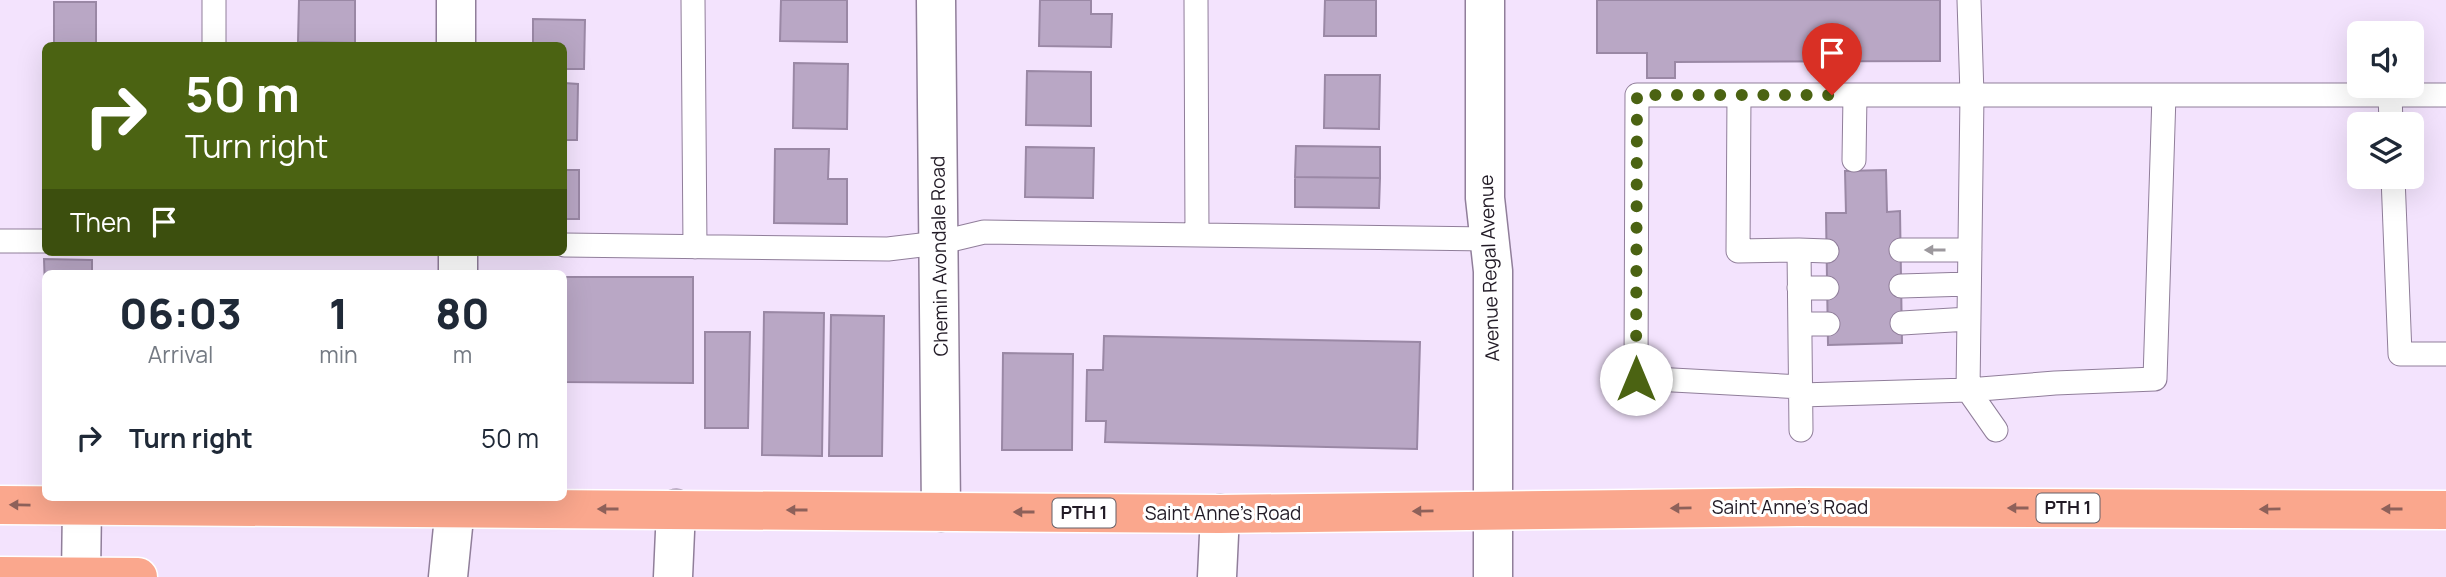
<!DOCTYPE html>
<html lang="en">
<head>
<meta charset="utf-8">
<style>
  :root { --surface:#fff; --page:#f2f2f3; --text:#1f2937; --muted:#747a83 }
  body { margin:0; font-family:Manrope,sans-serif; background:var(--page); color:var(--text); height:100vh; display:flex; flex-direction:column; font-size:26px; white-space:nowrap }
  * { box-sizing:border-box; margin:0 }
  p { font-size:23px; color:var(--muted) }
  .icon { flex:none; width:38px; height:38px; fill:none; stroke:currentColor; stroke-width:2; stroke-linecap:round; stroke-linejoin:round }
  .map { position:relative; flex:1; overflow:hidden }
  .sheet { position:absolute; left:42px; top:270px; width:525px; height:231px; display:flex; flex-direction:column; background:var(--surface); border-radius:10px; box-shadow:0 7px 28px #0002 }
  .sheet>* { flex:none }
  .guide { position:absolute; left:42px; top:42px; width:525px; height:214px; border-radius:10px; box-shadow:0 7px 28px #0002; background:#4b6312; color:#fff; overflow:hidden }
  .buttons { position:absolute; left:2347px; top:21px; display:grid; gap:14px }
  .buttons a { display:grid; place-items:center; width:77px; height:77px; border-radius:10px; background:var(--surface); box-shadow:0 7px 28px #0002; font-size:35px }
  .pin { position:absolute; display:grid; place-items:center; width:60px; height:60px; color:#fff; margin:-72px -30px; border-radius:50% 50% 50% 0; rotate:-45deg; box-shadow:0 0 7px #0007 }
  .pin .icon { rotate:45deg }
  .me { position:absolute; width:77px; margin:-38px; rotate:0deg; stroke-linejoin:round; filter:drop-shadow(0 0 5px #0008) }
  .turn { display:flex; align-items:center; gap:24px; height:147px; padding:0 28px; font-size:32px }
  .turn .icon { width:91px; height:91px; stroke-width:2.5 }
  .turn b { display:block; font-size:49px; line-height:60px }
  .then { display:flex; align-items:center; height:66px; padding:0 28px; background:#0003; gap:14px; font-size:26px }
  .eta { display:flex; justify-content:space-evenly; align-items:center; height:119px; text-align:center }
  .eta b { font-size:42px; font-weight:800; line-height:49px }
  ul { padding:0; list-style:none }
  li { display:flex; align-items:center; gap:21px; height:98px; padding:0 28px }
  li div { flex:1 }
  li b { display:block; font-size:26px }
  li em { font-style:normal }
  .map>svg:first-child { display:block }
  .building { fill:#b9a7c5; stroke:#9a88a5; stroke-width:2 }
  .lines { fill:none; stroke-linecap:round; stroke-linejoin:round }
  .lane-casing { stroke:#907e9a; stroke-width:25 }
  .street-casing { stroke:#907e9a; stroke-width:41 }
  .highway-casing { stroke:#fff; stroke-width:41 }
  .lane { stroke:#fff; stroke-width:23 }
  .street { stroke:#fff; stroke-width:38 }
  .highway { stroke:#faa78d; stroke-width:38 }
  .oneway { fill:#9c989d }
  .oneway2 { fill:#8e615a }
  .route { stroke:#4b6312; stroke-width:12; stroke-dasharray:0 21.6 }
  .labels { text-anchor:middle; stroke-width:6; stroke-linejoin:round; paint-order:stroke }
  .shield { fill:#fff; stroke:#645f67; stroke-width:2 }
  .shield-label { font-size:18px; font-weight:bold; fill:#221b26 }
  .street-label { font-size:19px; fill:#221b26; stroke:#fff }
</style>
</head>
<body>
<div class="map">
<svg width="2446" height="577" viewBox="0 0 2446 577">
  <rect width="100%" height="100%" fill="#f3e3fd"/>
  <path class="building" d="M299,0H355V43L298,42Z
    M781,0H847V42L780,41Z
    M1040,0H1091V14H1112L1111,47L1039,46Z
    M1325,0H1376V36H1324Z
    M1597,0H1940V61L1675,62V78H1647V53H1597Z
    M54,2H96V46H54Z
    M533,19L585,20L584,69H564V46H533Z
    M794,63L848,64L847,129L793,128Z
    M1027,71L1091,72V126L1026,125Z
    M1325,75H1380L1379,129L1324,128Z
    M564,83L578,84L577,140H564Z
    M1296,146L1380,147V178L1295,177Z
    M1026,147L1094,148L1093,198L1025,197Z
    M775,149H829L828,179H847V224L774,223Z
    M564,170H579V219H564Z
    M1886,170L1887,212L1900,211L1902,343L1828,345L1826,213H1846L1845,171Z
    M1295,177L1380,178L1379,208L1295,207Z
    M44,259L92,260V273H46L45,289Z
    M564,277H693V383L564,382Z
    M764,312L824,313L822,456L762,455Z
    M831,315L884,316L882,456H829Z
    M705,332H750L748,428H705Z
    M1104,336L1420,342L1417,449L1105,442L1106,421H1086L1087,370H1103Z
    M1003,353L1073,354L1072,450H1002Z
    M45,360H46V406H44Z"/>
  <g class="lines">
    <g class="lane-casing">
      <path id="lane" d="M214,0V46
        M693,0L695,247
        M1196,0L1197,235
        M1969,0L1972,95L1968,390L1996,430
        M2390,94L2391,124
        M1739,95L1738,251L1799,250L1801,430
        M1854,160L1855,95
        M2393,177L2400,354H2446
        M0,241H46
        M564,245L888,249L938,243L984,232L1488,239
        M1799,250L1827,251
        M1901,250H1970
        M1901,286L1969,284
        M1799,288H1827
        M1902,323L1969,319
        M1800,324H1828
        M1801,387L1636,378L1637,95H2446
        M1801,395L1968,390L2055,383L2155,379L2164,95"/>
    </g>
    <g class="street-casing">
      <path id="street" d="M456,0V46
        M936,0L941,512
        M1485,0V198L1493,271V577
        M458,252V273
        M81,577L82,505
        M448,577L456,497
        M673,577L676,509
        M1217,577L1220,514"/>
    </g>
    <g class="highway-casing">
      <path id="highway" d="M0,505L1220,514L1798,507L2446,510
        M0,576L138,577"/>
    </g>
    <use href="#lane" class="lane"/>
    <use href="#street" class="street"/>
    <use href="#highway" class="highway"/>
  </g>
  <defs><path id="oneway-solid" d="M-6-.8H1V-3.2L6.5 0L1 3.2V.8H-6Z" transform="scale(1.75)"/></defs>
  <use class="oneway" href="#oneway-solid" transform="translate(1935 250) rotate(180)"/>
  <g class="oneway2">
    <use href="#oneway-solid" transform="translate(20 505) rotate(-179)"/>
    <use href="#oneway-solid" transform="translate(1681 508) rotate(179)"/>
    <use href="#oneway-solid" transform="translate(2018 508) rotate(-180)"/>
    <use href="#oneway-solid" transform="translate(608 509) rotate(-180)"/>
    <use href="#oneway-solid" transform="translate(2270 509) rotate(179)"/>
    <use href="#oneway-solid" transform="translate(2392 509) rotate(-180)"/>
    <use href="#oneway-solid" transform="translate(797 510) rotate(-180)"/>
    <use href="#oneway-solid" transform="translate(1423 511) rotate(179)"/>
    <use href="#oneway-solid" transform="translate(1024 512) rotate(-180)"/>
  </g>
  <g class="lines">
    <path class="route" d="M1636,379L1637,95H1832"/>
  </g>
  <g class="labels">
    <g class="shield">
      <rect x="2036.5" y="493.5" width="63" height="29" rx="5"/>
      <rect x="1052.5" y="498.5" width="63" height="29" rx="5"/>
    </g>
    <g class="shield-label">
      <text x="2068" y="514">PTH 1</text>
      <text x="1084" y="519">PTH 1</text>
    </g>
    <g class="street-label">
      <text transform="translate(939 256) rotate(-91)" y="7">Chemin Avondale Road</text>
      <text transform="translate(1489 268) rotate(-92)" y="7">Avenue Regal Avenue</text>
      <text x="1790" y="514">Saint Anne's Road</text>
      <text x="1223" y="520">Saint Anne's Road</text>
    </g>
  </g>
</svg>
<div class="buttons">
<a><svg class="icon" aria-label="sound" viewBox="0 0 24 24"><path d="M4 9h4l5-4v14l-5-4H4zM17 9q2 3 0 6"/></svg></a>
<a><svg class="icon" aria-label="layers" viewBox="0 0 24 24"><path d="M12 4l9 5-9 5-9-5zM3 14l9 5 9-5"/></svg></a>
</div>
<div class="pin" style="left:1832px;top:95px;background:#d93025"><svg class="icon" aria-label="arrive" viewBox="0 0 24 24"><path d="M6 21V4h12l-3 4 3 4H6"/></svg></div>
<svg class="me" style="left:1636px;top:379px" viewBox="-20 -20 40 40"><circle r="19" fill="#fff"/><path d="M0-13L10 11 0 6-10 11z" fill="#4b6312"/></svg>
<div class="guide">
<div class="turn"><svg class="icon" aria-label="right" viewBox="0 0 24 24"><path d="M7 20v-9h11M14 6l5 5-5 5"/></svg><div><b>50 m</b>Turn right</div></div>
<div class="then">Then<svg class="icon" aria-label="arrive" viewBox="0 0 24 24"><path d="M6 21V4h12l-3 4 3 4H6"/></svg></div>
</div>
<section class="sheet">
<div class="eta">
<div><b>06:03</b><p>Arrival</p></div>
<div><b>1</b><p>min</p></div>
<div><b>80</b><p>m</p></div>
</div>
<ul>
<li><svg class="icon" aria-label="right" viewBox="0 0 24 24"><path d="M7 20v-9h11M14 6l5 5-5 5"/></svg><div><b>Turn right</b></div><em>50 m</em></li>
</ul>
</section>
</div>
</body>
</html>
